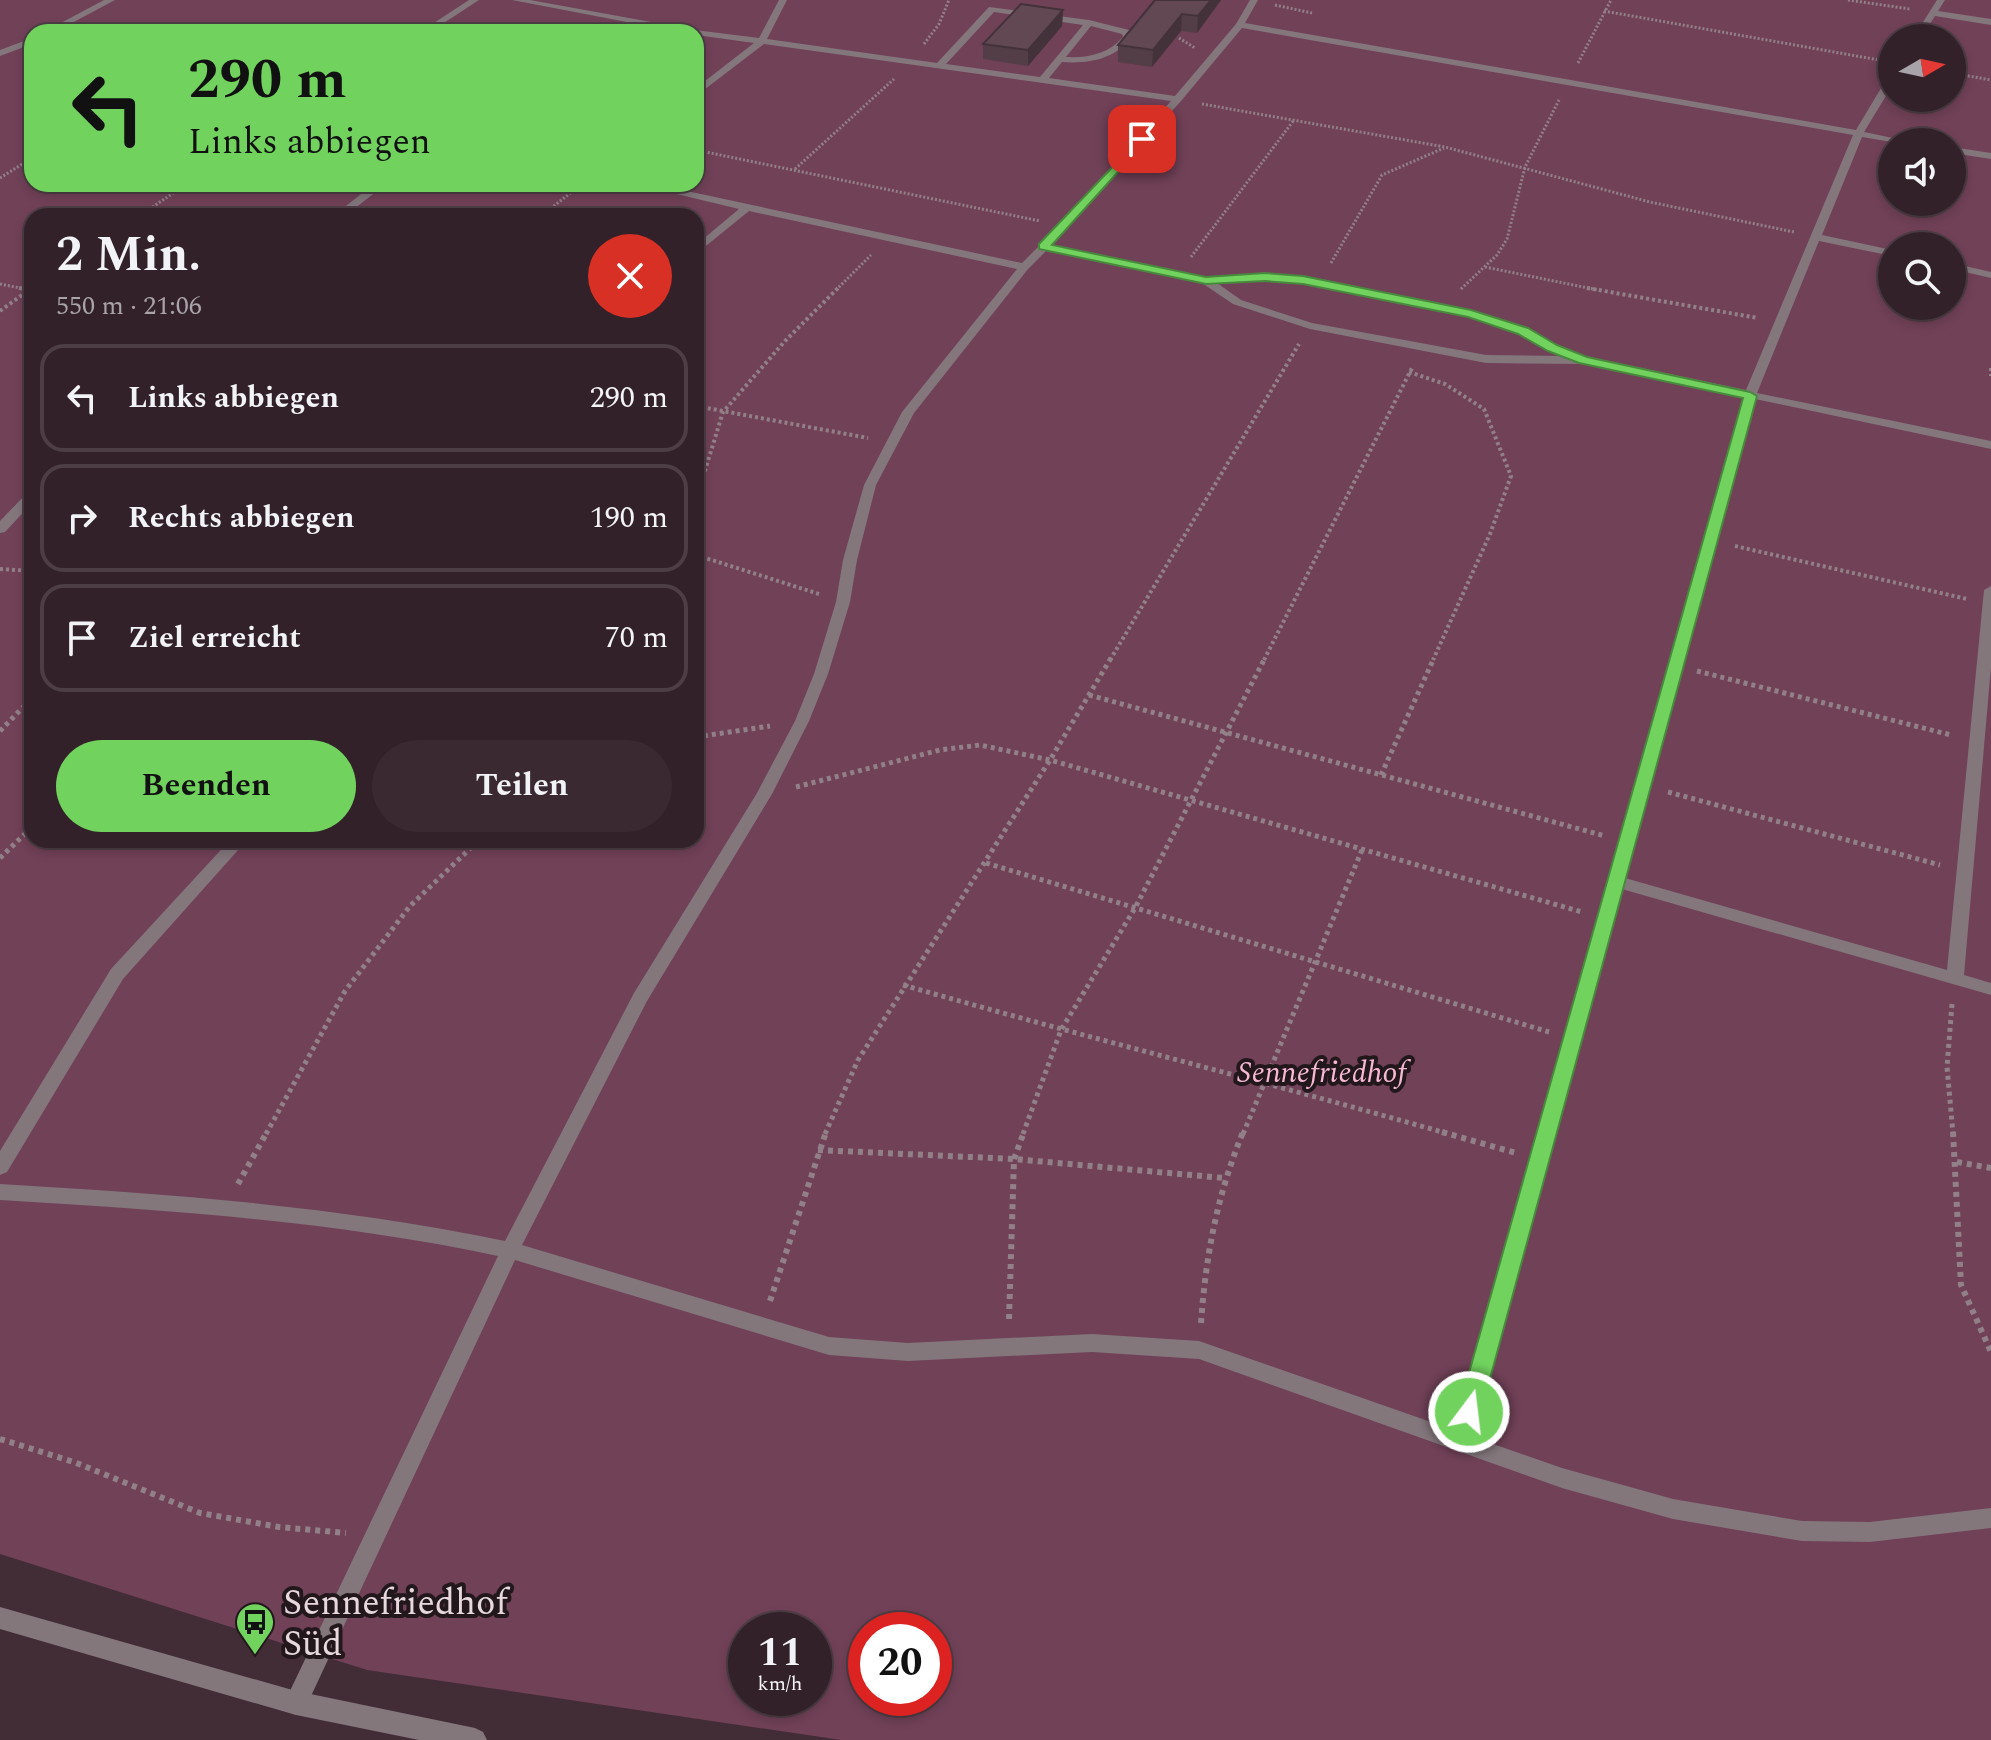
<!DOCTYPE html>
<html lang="de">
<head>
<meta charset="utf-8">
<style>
  :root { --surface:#322128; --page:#3a2930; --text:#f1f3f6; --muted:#a8a3a8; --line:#4d3e45; --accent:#71d35e }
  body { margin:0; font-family:Spectral,serif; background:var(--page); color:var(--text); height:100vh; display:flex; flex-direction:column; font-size:30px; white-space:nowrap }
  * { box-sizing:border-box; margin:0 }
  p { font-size:26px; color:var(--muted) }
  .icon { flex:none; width:44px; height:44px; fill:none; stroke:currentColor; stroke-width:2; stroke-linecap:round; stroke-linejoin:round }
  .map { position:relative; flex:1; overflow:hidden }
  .drawer { position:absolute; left:24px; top:208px; width:680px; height:640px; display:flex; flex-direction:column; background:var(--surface); border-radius:24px; box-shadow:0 4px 12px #0003,0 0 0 2px var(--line) }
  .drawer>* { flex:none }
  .top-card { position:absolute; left:24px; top:24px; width:680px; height:168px; border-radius:24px; box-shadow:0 4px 12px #0003,0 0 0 2px var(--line); background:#71d35e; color:#111; overflow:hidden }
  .needle { width:52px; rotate:81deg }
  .buttons { position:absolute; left:1878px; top:24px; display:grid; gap:16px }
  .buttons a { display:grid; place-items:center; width:88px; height:88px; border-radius:50%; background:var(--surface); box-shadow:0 4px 12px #0003,0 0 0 2px var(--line); font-size:40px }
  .speed { position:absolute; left:728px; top:1612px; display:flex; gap:16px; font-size:40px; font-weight:700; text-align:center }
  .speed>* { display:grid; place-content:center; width:104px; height:104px; border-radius:50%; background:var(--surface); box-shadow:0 4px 12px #0003,0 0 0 2px var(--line); line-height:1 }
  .speed small { font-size:20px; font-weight:400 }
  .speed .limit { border:12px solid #d22; background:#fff; color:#111 }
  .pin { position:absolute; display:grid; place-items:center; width:68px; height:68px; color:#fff; margin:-34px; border-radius:16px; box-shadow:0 4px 12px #0006 }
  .me { position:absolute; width:88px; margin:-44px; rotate:15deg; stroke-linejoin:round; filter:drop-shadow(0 0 6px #0008) }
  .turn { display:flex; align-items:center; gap:28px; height:168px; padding:0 32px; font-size:36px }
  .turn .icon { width:104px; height:104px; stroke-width:2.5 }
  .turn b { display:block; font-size:56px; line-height:68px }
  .round { display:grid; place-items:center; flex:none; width:84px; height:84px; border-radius:42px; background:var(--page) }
  .overview { display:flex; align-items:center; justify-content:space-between; height:136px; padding:0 32px }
  h1 { font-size:48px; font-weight:700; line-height:60px }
  .primary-button { display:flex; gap:16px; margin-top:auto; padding:16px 32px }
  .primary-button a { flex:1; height:92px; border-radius:48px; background:var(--accent); color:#111; font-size:32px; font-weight:700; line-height:92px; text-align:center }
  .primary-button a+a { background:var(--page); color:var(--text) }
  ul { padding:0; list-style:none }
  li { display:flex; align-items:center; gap:24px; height:108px; margin:0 16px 12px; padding:0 16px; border:4px solid var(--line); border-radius:24px }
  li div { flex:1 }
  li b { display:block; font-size:30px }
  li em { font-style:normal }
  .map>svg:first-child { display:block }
  .green { fill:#714158; fill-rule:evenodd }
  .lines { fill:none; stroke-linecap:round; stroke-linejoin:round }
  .path-far3 { stroke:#928088; stroke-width:3; stroke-dasharray:2 2; stroke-linecap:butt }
  .path-far2 { stroke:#928088; stroke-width:4; stroke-dasharray:3 3; stroke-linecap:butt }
  .path-far1 { stroke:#928088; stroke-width:5; stroke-dasharray:4 4; stroke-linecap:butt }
  .path { stroke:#928088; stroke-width:6; stroke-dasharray:5 5; stroke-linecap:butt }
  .lane { fill:#83777c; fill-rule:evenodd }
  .street { fill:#83777c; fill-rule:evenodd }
  .wall { fill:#533e47 }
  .shaded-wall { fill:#44323a }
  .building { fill:#614853; stroke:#44323a; stroke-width:2 }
  .route { fill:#71d35e; stroke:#49893d; stroke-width:2 }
  .labels { text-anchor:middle; stroke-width:8; stroke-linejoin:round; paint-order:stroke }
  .park-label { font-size:30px; font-style:italic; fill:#f7b8d4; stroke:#22181c }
  .near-poi-label { font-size:36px; fill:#e7d8de; stroke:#22181c; text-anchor:start }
</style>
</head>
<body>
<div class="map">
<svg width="1991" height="1740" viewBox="0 0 1991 1740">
  <rect width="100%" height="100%" fill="#422c36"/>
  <path class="green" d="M0,0H1991V1740H841L367,1670L0,1554ZM32,32H696V184H32ZM1892,38H1952V98H1892ZM1892,142H1952V202H1892ZM32,216H696V840H32ZM1892,246H1952V306H1892ZM746,1630H814V1698H746ZM866,1630H934V1698H866Z"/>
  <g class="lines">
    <path class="path-far3" d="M1848,0L1910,9
      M1275,5L1312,13
      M1604,11L1879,60
      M108,27L135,32
      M1179,38L1195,48
      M924,44L939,24L949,0
      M1578,63L1611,0
      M1952,73L1991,80
      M1202,104L1445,147L1650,202L1794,232
      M696,150L1040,221
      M795,169L894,79
      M0,178L32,158
      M139,216L187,184
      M541,216L582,184
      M1191,257L1294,120
      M1331,263L1382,175L1444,148
      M1485,267L1598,290
      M0,284L30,290
      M1461,289L1497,255L1507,239L1525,167L1559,100
      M836,290L871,255"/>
    <path class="path-far2" d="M19,288L31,290
      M1587,288L1758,318
      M0,311L32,288
      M1991,368V376
      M1409,372L1445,384L1484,409L1511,476L1490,534L1433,660
      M696,406L868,438
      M696,500L723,412L785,341L838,288
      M1735,546L1967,599
      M696,555L819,594
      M0,569L32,571
      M1110,660L1299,344
      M1264,660L1413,366"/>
    <path class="path-far1" d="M1697,671L1951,735
      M1089,695L1605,836
      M0,731L32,698
      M696,737L770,726
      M1381,775L1434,658
      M796,787L940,750L980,745L1050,760L1582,912
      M1668,792L1940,865
      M0,858L32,827
      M986,863L1549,1032
      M903,985C1084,1037 1267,1082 1449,1134
      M1952,1004L1947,1067L1953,1134
      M266,1134L345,991L410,906L479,840
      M825,1134L858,1060L1050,760L1111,658
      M1023,1134L1061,1030L1135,908L1265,658
      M1243,1134L1362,850"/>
    <path class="path" d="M1442,1132L1516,1153
      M1953,1132L1961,1285L1991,1352
      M818,1150L1014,1159L1224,1178
      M1957,1162L1991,1168
      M238,1184L267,1132
      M770,1301L826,1132
      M1009,1319L1014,1159L1024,1132
      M1201,1323C1206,1254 1217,1196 1243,1132
      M0,1439L74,1462L200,1513L279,1527L346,1533"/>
    <path class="lane" d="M104,0H115L55,32H44Z
      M469,0H479L430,32H420Z
      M512,0H530L695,30L759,38L779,0H787L767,39L937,63L989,7L1089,20L1129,30L1132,37C1115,59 1090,64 1062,62L1049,78L1175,96L1236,24L1250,0H1258L1245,23L1856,130L1887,78L1892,75V86L1864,132L1912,142H1892L1862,137L1822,235L1892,250V256L1819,241L1757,393L1991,441V449L1755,399L1625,878L1947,970L1984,590L1991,586V667L1964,975L1991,983V995L1622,889L1473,1437L1562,1468L1673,1499L1802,1521L1870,1522L1991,1508V1528L1870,1542L1802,1541L1673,1519L1562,1488L1199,1359L1092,1352L908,1361L829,1355L515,1260L304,1711L296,1715L288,1711L284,1703L288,1695L498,1256C334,1221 167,1210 0,1200V1184C170,1194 338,1206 505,1241L634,993L757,793L795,721L814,674L836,602L843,560L864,485L902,412L1017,269L749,211L696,254V245L739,209L635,184H654L1022,263L1061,224L1171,101L764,44L696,96V88L754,43L696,35V32H679ZM994,12L1083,25L1040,77L946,64ZM1091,26L1122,34L1123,37C1108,54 1089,58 1066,57ZM1242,28L1853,135L1746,390L1584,356H1571V352L1527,329L1475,312L1331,281L1265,274L1206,277L1052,245L1181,101ZM1046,251L1202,283L1233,304L1310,329L1486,363L1584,364L1744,397L1454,1430L1199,1341L1092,1334L908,1343L829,1337L522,1245L647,1001L772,794L809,721L828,674L850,602L857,560L876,485L914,413L1028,269ZM1265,280L1331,287L1468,317L1519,333L1563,356L1486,355L1312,323L1241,300L1217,283Z
      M1937,0H1945L1938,11L1991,19V25L1935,16L1921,38H1913Z
      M32,38V44L0,56V50Z
      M1952,147L1991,153V159L1952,153Z
      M374,184H386L345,216H333Z
      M1952,263L1991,272V278L1952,269Z
      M32,492V503L5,532L0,533V521L27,493Z
      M230,840H247L123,979L7,1172L0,1175V1151L111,969Z"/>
    <path class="street" d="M0,1607L296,1691L475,1728L483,1732L487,1740H419L296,1715L0,1629Z"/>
  </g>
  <path class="wall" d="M1155,0H1221L1197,33L1181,31L1152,67L1118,62V45Z
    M1063,10L1062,26L1028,66L983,59V44Z"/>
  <path class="shaded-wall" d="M1211,0H1221L1197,33L1198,16Z
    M1063,10L1062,26L1028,66V50Z
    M1182,14L1181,31L1152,67L1153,50Z"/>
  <path class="building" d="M1155,0H1211L1198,16L1182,14L1153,50L1118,45Z
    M1021,4L1063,10L1028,50L983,44Z"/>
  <path class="route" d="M1142,136L1148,139L1146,141L1052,245L1206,277L1265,273L1303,276L1471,310L1528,328L1557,345L1587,357L1750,392L1757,396L1481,1412L1478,1420L1469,1423L1461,1420L1458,1412L1743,398L1579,363L1548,351L1518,334L1468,317L1303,284L1265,281L1206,284L1039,249V244Z"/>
  <defs>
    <g id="bus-pin" transform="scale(2)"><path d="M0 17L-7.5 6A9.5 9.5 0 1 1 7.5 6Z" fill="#71d35e" stroke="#22181c"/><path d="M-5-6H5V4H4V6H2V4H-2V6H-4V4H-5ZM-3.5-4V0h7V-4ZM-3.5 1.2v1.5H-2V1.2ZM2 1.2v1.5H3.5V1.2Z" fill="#111"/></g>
  </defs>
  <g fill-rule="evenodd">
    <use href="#bus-pin" x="255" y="1622"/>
  </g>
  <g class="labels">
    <g class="park-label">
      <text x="1322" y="1082">Sennefriedhof</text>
    </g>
    <g class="near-poi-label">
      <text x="283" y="1614">Sennefriedhof<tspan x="283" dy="41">Süd</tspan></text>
    </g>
  </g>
</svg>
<div class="buttons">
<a><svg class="needle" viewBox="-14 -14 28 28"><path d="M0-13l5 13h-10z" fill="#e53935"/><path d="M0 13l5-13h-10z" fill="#a8a3a8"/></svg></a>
<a><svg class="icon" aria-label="sound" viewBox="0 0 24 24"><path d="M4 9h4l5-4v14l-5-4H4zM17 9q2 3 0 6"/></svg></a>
<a><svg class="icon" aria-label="search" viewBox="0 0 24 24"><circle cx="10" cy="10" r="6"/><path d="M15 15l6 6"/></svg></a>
</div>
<div class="speed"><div>11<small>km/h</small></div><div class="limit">20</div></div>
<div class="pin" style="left:1142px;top:139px;background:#d93025"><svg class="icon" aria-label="arrive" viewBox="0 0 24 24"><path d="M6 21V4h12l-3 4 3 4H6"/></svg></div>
<svg class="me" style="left:1469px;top:1412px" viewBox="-20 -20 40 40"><circle r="17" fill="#71d35e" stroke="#fff" stroke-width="3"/><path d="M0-11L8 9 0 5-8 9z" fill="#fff"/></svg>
<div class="top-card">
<div class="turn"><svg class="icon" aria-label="left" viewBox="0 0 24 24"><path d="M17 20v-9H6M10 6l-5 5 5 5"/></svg><div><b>290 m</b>Links abbiegen</div></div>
</div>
<section class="drawer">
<div class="overview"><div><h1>2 Min.</h1><p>550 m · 21:06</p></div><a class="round" style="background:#d93025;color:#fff"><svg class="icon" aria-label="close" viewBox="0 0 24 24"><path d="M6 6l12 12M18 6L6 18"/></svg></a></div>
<ul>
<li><svg class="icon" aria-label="left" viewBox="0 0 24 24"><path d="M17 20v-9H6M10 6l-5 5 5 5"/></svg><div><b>Links abbiegen</b></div><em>290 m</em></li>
<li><svg class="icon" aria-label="right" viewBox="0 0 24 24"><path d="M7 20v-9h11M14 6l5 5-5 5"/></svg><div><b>Rechts abbiegen</b></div><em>190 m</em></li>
<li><svg class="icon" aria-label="arrive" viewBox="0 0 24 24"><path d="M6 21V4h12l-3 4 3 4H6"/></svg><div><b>Ziel erreicht</b></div><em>70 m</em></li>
</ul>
<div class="primary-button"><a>Beenden</a><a>Teilen</a></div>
</section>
</div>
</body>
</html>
